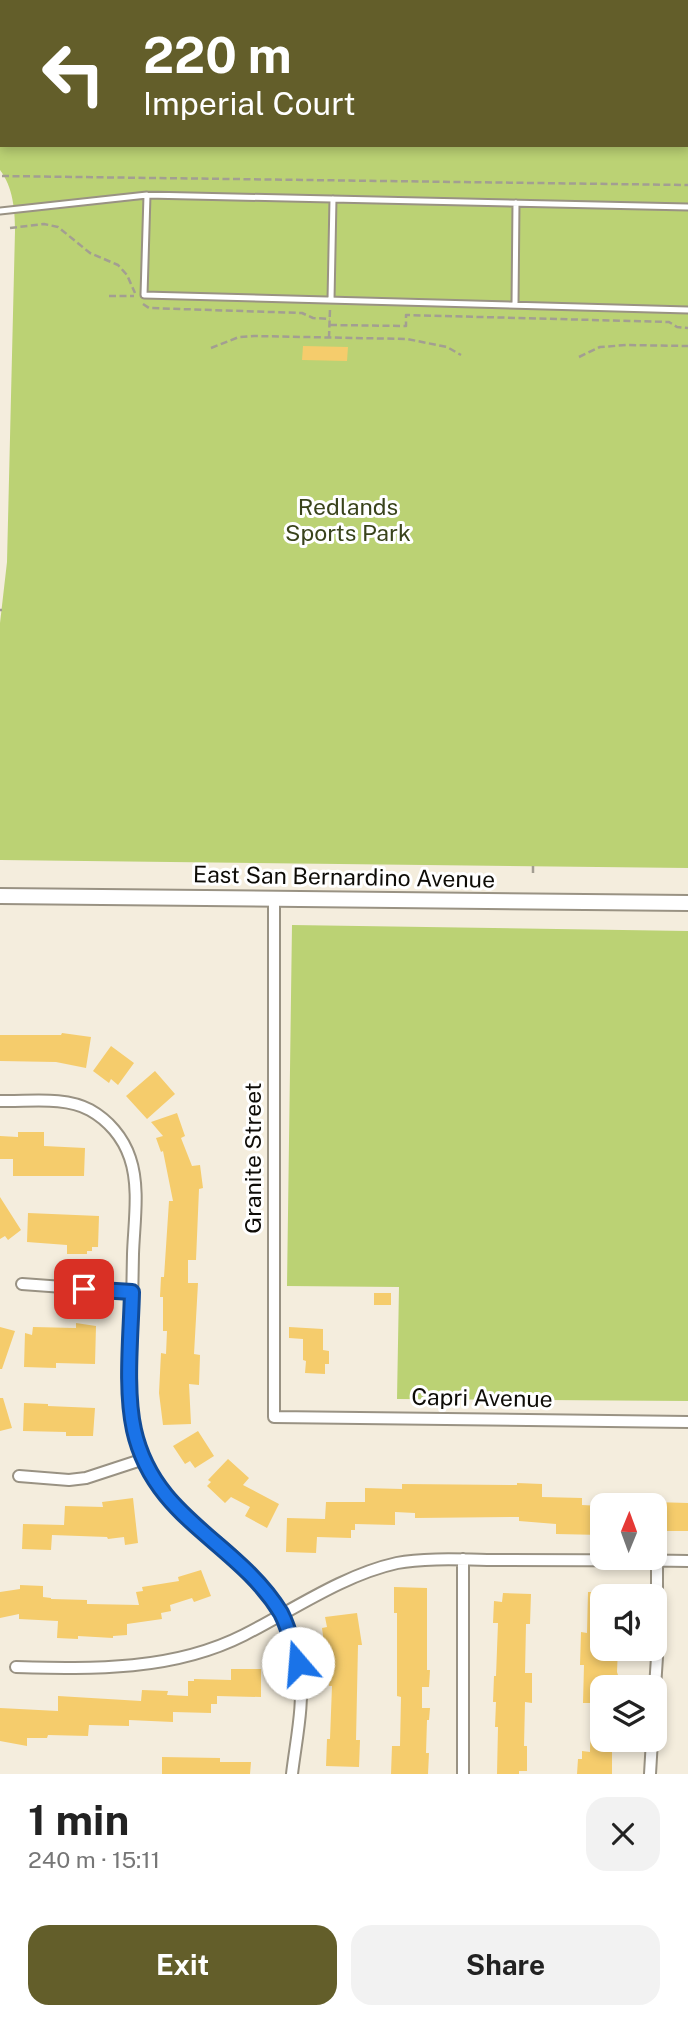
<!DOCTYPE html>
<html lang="en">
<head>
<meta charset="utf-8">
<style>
  :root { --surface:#fff; --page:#f2f2f2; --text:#222; --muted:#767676; --accent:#635e2a }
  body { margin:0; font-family:"Public Sans",sans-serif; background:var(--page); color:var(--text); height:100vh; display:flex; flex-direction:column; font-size:26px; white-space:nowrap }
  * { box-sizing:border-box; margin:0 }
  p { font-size:23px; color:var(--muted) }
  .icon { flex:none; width:38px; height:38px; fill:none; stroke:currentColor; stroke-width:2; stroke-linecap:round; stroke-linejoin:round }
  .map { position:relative; height:1774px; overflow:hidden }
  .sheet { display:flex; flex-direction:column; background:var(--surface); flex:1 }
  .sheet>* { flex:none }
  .top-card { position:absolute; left:0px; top:0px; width:690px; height:147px; box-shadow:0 4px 10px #0003; background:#635e2a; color:#fff; overflow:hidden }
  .needle { width:46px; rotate:1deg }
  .controls { position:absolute; left:590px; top:1493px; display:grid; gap:14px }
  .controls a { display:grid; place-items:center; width:77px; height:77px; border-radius:14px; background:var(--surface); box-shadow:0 4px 10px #0003; font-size:35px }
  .pin { position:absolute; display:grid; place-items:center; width:60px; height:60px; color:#fff; margin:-30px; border-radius:14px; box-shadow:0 4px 10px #0006 }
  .me { position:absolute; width:77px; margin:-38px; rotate:342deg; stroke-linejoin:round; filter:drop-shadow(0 0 5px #0008) }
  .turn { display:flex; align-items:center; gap:24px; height:147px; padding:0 28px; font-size:32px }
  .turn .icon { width:91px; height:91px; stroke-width:2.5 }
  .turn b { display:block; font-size:49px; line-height:60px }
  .round { display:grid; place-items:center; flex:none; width:74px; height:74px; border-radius:21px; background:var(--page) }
  .overview { display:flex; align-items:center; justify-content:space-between; height:119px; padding:0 28px }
  h1 { font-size:42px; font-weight:700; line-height:52px }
  .button { display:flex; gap:14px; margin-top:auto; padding:14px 28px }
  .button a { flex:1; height:80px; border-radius:21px; background:var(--accent); color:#fff; font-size:28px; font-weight:700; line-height:80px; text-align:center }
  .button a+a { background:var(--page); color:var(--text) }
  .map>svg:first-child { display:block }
  .green { fill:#bbd274 }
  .building { fill:#f5cc6c }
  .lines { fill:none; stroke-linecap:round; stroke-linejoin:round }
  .lane-casing { stroke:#999283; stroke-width:9 }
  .street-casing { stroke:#999283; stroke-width:14 }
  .secondary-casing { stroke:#999283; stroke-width:18 }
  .path { stroke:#a39e92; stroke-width:2.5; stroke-dasharray:7 3.5; stroke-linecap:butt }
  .lane { stroke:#fff; stroke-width:5 }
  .street { stroke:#fff; stroke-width:10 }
  .secondary { stroke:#fff; stroke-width:14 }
  .route-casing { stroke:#114b97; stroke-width:18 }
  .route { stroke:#1a73e8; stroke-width:12 }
  .labels { text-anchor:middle; stroke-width:6; stroke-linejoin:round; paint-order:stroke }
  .park-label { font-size:23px; fill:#39431b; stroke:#fff }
  .street-label { font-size:23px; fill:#0e0c07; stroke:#fff }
</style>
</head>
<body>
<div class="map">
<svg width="688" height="1774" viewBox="0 0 688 1774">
  <rect width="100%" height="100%" fill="#f4eddd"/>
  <path class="green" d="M0,0H572L2,2V145H688V123V868L0,860V623L7,562L15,231C15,210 13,187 0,170Z
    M292,925L688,931V1401L397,1399L399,1287L287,1286Z"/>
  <path class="building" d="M303,346L348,347L347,361L302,360Z
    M62,1033L91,1037L86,1068L56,1062L0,1061V1035H61Z
    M111,1046L134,1063L118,1085L111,1079L109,1083L93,1071Z
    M155,1071L175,1094L147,1119L126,1096Z
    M177,1113L185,1136L181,1138L192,1166L200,1165L203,1188L199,1189L196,1260H188V1283H198L194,1354L200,1355L199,1385L189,1384L191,1424L163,1425L159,1393L161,1353L166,1354L167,1331H163V1297H160L161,1277H164L169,1201H173L163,1151L161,1152L156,1138L163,1136L151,1122Z
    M18,1132H44V1146L85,1148L84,1176H13V1159H0V1136L18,1137Z
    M0,1197L21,1230L8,1240L5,1236L0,1239Z
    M28,1213L99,1216L98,1247H92V1251H87V1254H67V1245L27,1242Z
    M374,1293H391V1305H374Z
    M76,1323L96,1326L95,1364L56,1363V1368L24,1367L25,1333L32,1335L33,1327L76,1328Z
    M0,1327L15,1331L2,1369H0Z
    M289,1327L323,1329V1350L329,1351V1364H325V1374L305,1373L306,1361L303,1360V1339L289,1338Z
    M0,1398H3L12,1428L0,1431Z
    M24,1403L48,1404V1406L95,1408L93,1436H66V1432L23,1431Z
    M198,1431L214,1456L195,1468L190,1461L185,1464L173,1446Z
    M228,1459L249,1478L243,1485L279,1504L267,1528L245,1516L250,1507L231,1497L225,1503L207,1486L211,1482L208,1480Z
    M517,1483L542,1484V1497L582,1498V1505L602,1506V1535L556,1534V1524L519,1521V1517L415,1518V1513L395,1512V1525L355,1524V1530H351V1538L317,1537L316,1553L286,1552L287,1518L325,1519L326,1502H365V1488L402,1489V1484L517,1485Z
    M133,1498L138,1543L125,1545L124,1537L108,1539L107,1537L52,1535L51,1550L22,1549L23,1524L64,1525L65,1506L103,1507L102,1502Z
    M654,1502L688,1503V1531H654Z
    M201,1570L211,1596L194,1602L192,1598L170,1605L171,1611L161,1613L162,1619L127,1624V1635L113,1636V1638L78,1636V1639L57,1638L58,1621L19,1619V1614L0,1618V1592L20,1589V1585L43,1586V1597L51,1598V1599L87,1600V1604L139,1605L136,1592L143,1591L142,1587L179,1581L178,1577Z
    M394,1587L427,1588V1670H430L429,1687H422V1708H430L429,1720H427L426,1753H429L428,1774H391L392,1746H400L401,1697L397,1696V1613H394Z
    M588,1592H602V1648H618L617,1672L622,1687H602V1740H612V1774H577L578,1759H582V1751L590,1752L591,1703H583L584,1665H580L581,1632L587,1633Z
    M503,1593L531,1594L530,1624H526L525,1673H532V1703L525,1702L524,1746H527V1771H519V1774H497L498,1727H495L496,1702H493L494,1676H496L498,1623H493L494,1601L502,1602Z
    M357,1613L362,1645H358L356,1740H360L359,1767L326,1766L327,1739H330L332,1686H329L330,1649L325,1650L322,1628L327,1627L325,1617Z
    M231,1669H261V1697L217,1696V1704H211V1713L173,1712V1722L129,1720V1726L89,1725L88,1736L48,1735L47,1738H27V1746L0,1741V1708L58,1711V1696L141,1701L142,1690L168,1691L167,1695L188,1696V1681H194V1679L231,1680Z
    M162,1757L220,1758V1762H251L250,1774H162Z"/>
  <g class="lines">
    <g class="lane-casing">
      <path id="lane" d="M147,195L144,295L688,310
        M0,211L147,195L688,207
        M331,300L333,199
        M515,305L516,203"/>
    </g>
    <g class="street-casing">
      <path id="street" d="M274,899V1417L688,1422
        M0,1101C29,1102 64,1096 90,1110C108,1120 123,1137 130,1158C140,1187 134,1223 133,1254C132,1305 131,1357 130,1409C134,1433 141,1458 154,1480C172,1512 204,1529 231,1554C265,1585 290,1621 299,1667C305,1701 296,1740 292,1774
        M22,1284L132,1292
        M19,1476L69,1480L86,1478L144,1459
        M16,1667C94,1669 173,1671 244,1635C293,1610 343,1575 397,1563C426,1557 473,1560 503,1560C565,1560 626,1560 688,1561
        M654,1703L657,1657V1561
        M463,1774V1559
        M650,1774L652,1740"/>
    </g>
    <g class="secondary-casing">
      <path id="secondary" d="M0,896L688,903"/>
    </g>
    <path class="path" d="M2,176L688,185
      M10,228L44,224L58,227L90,253L118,265L127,275L135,293
      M109,296H134
      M143,304L149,308L302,313L313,318L330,319
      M330,325L406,326V315L669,322L677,327L688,328
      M329,338L330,309
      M211,348L239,337L254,336L407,339L447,347L461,355
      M579,357L600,347L627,345L688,346
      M0,610H2
      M194,872L195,862
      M533,873V866"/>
    <use href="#lane" class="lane"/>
    <use href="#street" class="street"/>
    <use href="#secondary" class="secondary"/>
  </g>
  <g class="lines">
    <g class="route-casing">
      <path id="route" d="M84,1289L132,1292C131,1334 125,1389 134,1430C154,1520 237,1541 281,1613C289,1628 293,1647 298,1663"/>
    </g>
    <use href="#route" class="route"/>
  </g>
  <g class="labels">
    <g class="park-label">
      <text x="348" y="515">Redlands<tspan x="348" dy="26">Sports Park</tspan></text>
    </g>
    <g class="street-label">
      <text transform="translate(344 877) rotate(1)" y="8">East San Bernardino Avenue</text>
      <text transform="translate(253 1158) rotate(-90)" y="8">Granite Street</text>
      <text transform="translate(482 1398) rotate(1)" y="8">Capri Avenue</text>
    </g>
  </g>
</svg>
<div class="controls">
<a><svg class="needle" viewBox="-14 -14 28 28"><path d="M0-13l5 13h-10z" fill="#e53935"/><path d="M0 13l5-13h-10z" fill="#767676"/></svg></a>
<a><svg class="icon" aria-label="sound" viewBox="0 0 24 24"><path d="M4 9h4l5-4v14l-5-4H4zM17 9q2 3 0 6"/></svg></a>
<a><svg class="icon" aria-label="layers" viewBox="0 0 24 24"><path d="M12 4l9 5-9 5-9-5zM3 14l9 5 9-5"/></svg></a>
</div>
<div class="pin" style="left:84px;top:1289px;background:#d93025"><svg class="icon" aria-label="arrive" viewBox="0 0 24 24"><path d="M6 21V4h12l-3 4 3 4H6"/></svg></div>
<svg class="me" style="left:298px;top:1663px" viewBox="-20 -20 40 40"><circle r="19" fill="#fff"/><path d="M0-13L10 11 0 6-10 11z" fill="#1a73e8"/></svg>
<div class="top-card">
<div class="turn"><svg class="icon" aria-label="left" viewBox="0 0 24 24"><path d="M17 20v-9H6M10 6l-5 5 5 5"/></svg><div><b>220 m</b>Imperial Court</div></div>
</div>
</div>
<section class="sheet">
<div class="overview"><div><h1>1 min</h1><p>240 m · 15:11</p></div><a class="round"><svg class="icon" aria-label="close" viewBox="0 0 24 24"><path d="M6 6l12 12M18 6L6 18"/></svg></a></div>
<div class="button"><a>Exit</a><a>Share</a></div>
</section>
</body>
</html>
